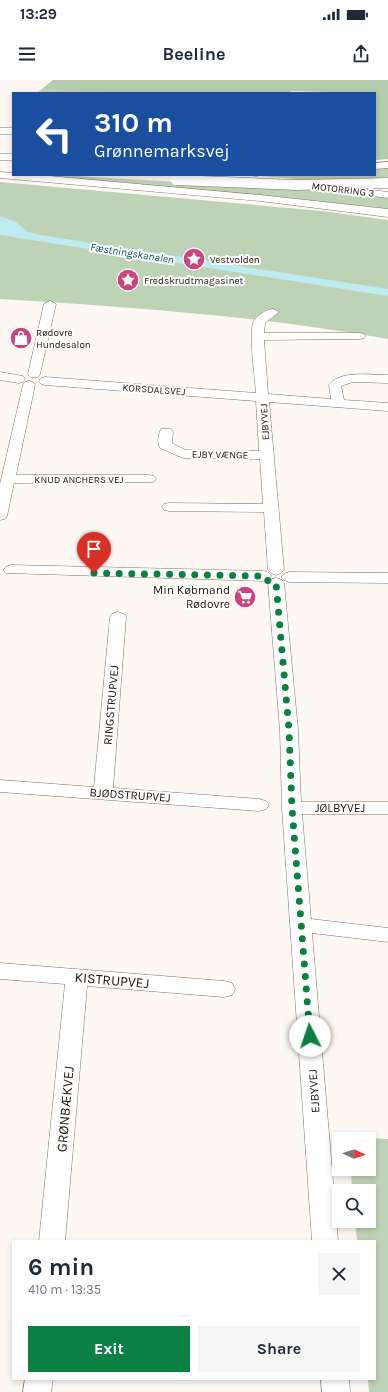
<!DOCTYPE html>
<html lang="en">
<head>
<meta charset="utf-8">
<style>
  :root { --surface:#fff; --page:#f6f6f7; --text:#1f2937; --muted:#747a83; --accent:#0b8043 }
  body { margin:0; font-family:Karla,sans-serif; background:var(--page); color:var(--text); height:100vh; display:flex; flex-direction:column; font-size:15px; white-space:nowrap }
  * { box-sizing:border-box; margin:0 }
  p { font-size:13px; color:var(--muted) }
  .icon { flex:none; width:22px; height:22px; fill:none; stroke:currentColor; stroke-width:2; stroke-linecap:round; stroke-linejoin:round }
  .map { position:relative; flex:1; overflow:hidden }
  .panel { position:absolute; left:12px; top:1160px; width:364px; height:140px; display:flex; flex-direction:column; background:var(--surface); border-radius:0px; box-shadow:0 2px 6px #0003 }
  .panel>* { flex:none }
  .banner { position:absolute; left:12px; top:12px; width:364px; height:84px; border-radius:0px; box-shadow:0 2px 6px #0003; background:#1a4fa0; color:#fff; overflow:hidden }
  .needle { width:26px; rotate:93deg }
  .fabs { position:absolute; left:332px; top:1052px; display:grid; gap:8px }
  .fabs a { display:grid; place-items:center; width:44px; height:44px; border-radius:0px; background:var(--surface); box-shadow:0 2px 6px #0003; font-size:20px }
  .pin { position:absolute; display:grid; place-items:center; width:34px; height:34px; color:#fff; margin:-41px -17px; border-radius:50% 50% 50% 0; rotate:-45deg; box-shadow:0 0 4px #0007 }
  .pin .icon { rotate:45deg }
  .me { position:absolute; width:44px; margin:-22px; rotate:356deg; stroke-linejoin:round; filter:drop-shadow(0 0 3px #0008) }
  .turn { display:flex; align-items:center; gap:14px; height:84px; padding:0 16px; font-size:18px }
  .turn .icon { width:52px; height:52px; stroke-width:2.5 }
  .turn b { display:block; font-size:28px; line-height:34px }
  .round { display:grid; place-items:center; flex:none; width:42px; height:42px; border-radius:0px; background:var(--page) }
  .headline { display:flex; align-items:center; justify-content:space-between; height:68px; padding:0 16px }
  h1 { font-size:24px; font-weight:700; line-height:30px }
  .cta { display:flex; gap:8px; margin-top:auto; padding:8px 16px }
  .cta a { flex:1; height:46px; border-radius:0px; background:var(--accent); color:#fff; font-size:16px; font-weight:700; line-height:46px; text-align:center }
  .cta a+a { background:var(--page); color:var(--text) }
  .status { display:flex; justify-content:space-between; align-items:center; height:28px; padding:0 20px; background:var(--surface); direction:ltr }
  .status svg { height:11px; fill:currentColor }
  header { display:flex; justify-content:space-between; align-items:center; height:52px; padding:0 16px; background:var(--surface); font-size:18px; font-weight:700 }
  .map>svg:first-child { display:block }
  .green { fill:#bed2b5 }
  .forest { fill:#b5cbad }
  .water { fill:#beebf1 }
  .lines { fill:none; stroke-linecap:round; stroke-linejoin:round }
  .minor-casing { stroke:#87715c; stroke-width:1 }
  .motorway-casing { stroke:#87715c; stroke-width:1 }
  .minor { fill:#fff; fill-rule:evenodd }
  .motorway { fill:#fff; fill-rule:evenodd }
  .motorway-bridge-casing { stroke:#87715c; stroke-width:11; stroke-linecap:butt }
  .motorway-bridge { stroke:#fff; stroke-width:10 }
  .route { stroke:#0b8043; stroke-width:7; stroke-dasharray:0 12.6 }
  .labels { text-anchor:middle; stroke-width:4; stroke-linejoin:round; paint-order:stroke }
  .far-street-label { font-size:10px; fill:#1d140c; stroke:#fff }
  .far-poi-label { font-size:10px; fill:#1d140c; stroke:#fff; text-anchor:start }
  .far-water-label { font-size:11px; font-style:italic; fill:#054950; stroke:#fff }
  .poi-label { font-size:12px; fill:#1d140c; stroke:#fff; text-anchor:end }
  .street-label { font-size:12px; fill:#1d140c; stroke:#fff }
  .near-street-label { font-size:14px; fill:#1d140c; stroke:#fff }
</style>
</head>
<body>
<div class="status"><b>13:29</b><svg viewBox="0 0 49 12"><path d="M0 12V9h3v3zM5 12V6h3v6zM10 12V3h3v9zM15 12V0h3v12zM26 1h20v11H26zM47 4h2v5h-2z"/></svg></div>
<header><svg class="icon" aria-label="menu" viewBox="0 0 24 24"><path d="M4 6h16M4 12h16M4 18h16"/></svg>Beeline<svg class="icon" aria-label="share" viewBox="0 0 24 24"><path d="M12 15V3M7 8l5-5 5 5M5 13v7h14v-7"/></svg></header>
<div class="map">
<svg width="388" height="1312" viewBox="0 0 388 1312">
  <rect width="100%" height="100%" fill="#fdf8f3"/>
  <path class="green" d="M42,9L126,12L132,13H37Z
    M375,87H388V101L328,102L248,95H375Z
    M30,95H59L212,104L314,107L388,117V130L202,110Z
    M0,102L322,131L388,140V259C260,236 130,227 0,219Z
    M348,1057L388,1059V1312H369L368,1299H375V1161H357L355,1141H369V1111H352L351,1089H369V1059H348Z"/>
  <path class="forest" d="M53,0H388V79L375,80V13L291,11L288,13H132L42,9Z"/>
  <path class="water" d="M0,136L16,142L28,152L40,155L388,209V216L0,155Z"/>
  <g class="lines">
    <g class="minor-casing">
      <path id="minor" d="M0,48H13V54H0Z
        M50,221L56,224L40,294L38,297H30L28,294L44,224Z
        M273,229L279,232L265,243L264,253H360L364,254L366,256L364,258L360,259L264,260L268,314L331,319L329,305C339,290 372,295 388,295V303L353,302L341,306L344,320L388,323V331L269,322L284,490L281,493L276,495L271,493L268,490L264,432L169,431L164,430L162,427L164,424L169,423L263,424L260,379L183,378L160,368C157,363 158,354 161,349H171L173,352L172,363L185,370L259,371L256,321L45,305L41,304L39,301L41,298L45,297L256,313C255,298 249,256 253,243C256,235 266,230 273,229Z
        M0,292L23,296L25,299L23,302L19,303L0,300Z
        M29,301L33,302L35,305L16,395H149L154,396L156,399L154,402L14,403L7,436L5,439L0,440V404L23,305L25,302Z
        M11,485L264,491L269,493L272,496L269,499L264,501L6,493L3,490L6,487Z
        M289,492L388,493V503L289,502L284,500L281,497L284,494Z
        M276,498L282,500L284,503L298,650L301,722H388V734H302L311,839L388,848V862L312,853L338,1161H312L282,728L280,650L268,503L270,500Z
        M118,532L124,534L126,537L113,708L259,719L266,721L269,725L266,729L259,731L0,712V700L94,707L110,537L112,534Z
        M0,883L224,901L232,903L235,909L232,915L224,917L87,906L65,1161H39L65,904L0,899Z
        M25,1299H53L51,1312H23Z
        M321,1299H349L350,1312H322Z"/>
    </g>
    <g class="motorway-casing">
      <path id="motorway" d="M0,74H13V80H0Z
        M388,82V88L375,89V83Z
        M0,92L13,93V95H38L260,115L388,129V137L260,121L0,98Z
        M197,95H246L258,97L260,99L254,102L203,98Z
        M314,103L388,112V118L310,108L308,106L310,104Z"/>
    </g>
    <use href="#minor" class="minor"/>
    <use href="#motorway" class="motorway"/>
    <g class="motorway-bridge-casing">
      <path id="motorway-bridge" d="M176,100L296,105L388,103"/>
    </g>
    <use href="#motorway-bridge" class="motorway-bridge"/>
  </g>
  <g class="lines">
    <path class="route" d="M94,493L264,496L266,500L276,503L289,650L292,728L310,956"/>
  </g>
  <defs>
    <g id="sight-disc" transform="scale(1.15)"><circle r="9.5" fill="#cd437d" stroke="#fff"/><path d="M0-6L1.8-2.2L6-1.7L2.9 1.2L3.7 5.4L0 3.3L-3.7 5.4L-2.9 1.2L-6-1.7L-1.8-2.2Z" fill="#fff"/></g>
    <g id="shop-disc" transform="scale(1.15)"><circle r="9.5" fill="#cd437d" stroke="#fff"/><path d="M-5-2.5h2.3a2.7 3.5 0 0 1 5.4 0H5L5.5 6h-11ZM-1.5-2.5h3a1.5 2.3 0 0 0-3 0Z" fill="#fff"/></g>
    <g id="supermarket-disc" transform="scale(1.15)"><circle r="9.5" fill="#cd437d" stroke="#fff"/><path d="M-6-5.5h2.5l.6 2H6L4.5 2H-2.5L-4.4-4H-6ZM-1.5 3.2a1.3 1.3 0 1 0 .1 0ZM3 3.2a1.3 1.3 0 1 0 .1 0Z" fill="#fff"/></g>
  </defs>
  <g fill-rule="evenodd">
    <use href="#sight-disc" x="194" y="179"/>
    <use href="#sight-disc" x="128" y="200"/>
    <use href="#shop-disc" x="21" y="258"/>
    <use href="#supermarket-disc" x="245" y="517"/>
  </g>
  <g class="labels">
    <g class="far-street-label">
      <text transform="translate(343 109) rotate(7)" y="4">MOTORRING 3</text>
      <text transform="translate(154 309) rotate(4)" y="4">KORSDALSVEJ</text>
      <text transform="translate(264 342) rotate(-93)" y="4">EJBYVEJ</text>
      <text transform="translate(220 374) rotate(1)" y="4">EJBY VÆNGE</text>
      <text x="79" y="403">KNUD ANCHERS VEJ</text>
    </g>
    <g class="far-poi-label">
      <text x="210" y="183">Vestvolden</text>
      <text x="144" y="204">Fredskrudtmagasinet</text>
      <text x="36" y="256">Rødovre<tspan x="36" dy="12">Hundesalon</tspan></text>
    </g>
    <g class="far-water-label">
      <text transform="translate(132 173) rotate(9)" y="4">Fæstningskanalen</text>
    </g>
    <g class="poi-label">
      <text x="230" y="514">Min Købmand<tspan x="230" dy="14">Rødovre</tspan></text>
    </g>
    <g class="street-label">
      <text transform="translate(111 625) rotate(-85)" y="4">RINGSTRUPVEJ</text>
      <text transform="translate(130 715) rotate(4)" y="4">BJØDSTRUPVEJ</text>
      <text x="340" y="732">JØLBYVEJ</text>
      <text transform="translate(314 1011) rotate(-94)" y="4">EJBYVEJ</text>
    </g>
    <g class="near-street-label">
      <text transform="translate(112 900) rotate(5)" y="5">KISTRUPVEJ</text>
      <text transform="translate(65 1029) rotate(-85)" y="5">GRØNBÆKVEJ</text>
    </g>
  </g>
</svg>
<div class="fabs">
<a><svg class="needle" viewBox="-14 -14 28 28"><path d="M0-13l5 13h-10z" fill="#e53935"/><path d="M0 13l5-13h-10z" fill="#747a83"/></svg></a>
<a><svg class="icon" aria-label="search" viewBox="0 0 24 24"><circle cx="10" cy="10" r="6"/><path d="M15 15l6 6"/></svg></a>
</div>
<div class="pin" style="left:94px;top:493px;background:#d93025"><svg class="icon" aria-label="arrive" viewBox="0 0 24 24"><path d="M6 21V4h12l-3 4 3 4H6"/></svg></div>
<svg class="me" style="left:310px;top:956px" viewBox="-20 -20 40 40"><circle r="19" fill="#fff"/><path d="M0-13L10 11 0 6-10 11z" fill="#0b8043"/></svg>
<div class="banner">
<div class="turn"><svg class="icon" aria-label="left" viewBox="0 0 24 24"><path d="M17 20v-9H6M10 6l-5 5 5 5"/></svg><div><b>310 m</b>Grønnemarksvej</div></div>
</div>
<section class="panel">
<div class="headline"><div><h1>6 min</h1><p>410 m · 13:35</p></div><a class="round"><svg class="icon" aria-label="close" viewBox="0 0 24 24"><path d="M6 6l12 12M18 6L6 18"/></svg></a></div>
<div class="cta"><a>Exit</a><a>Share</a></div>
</section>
</div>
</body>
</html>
